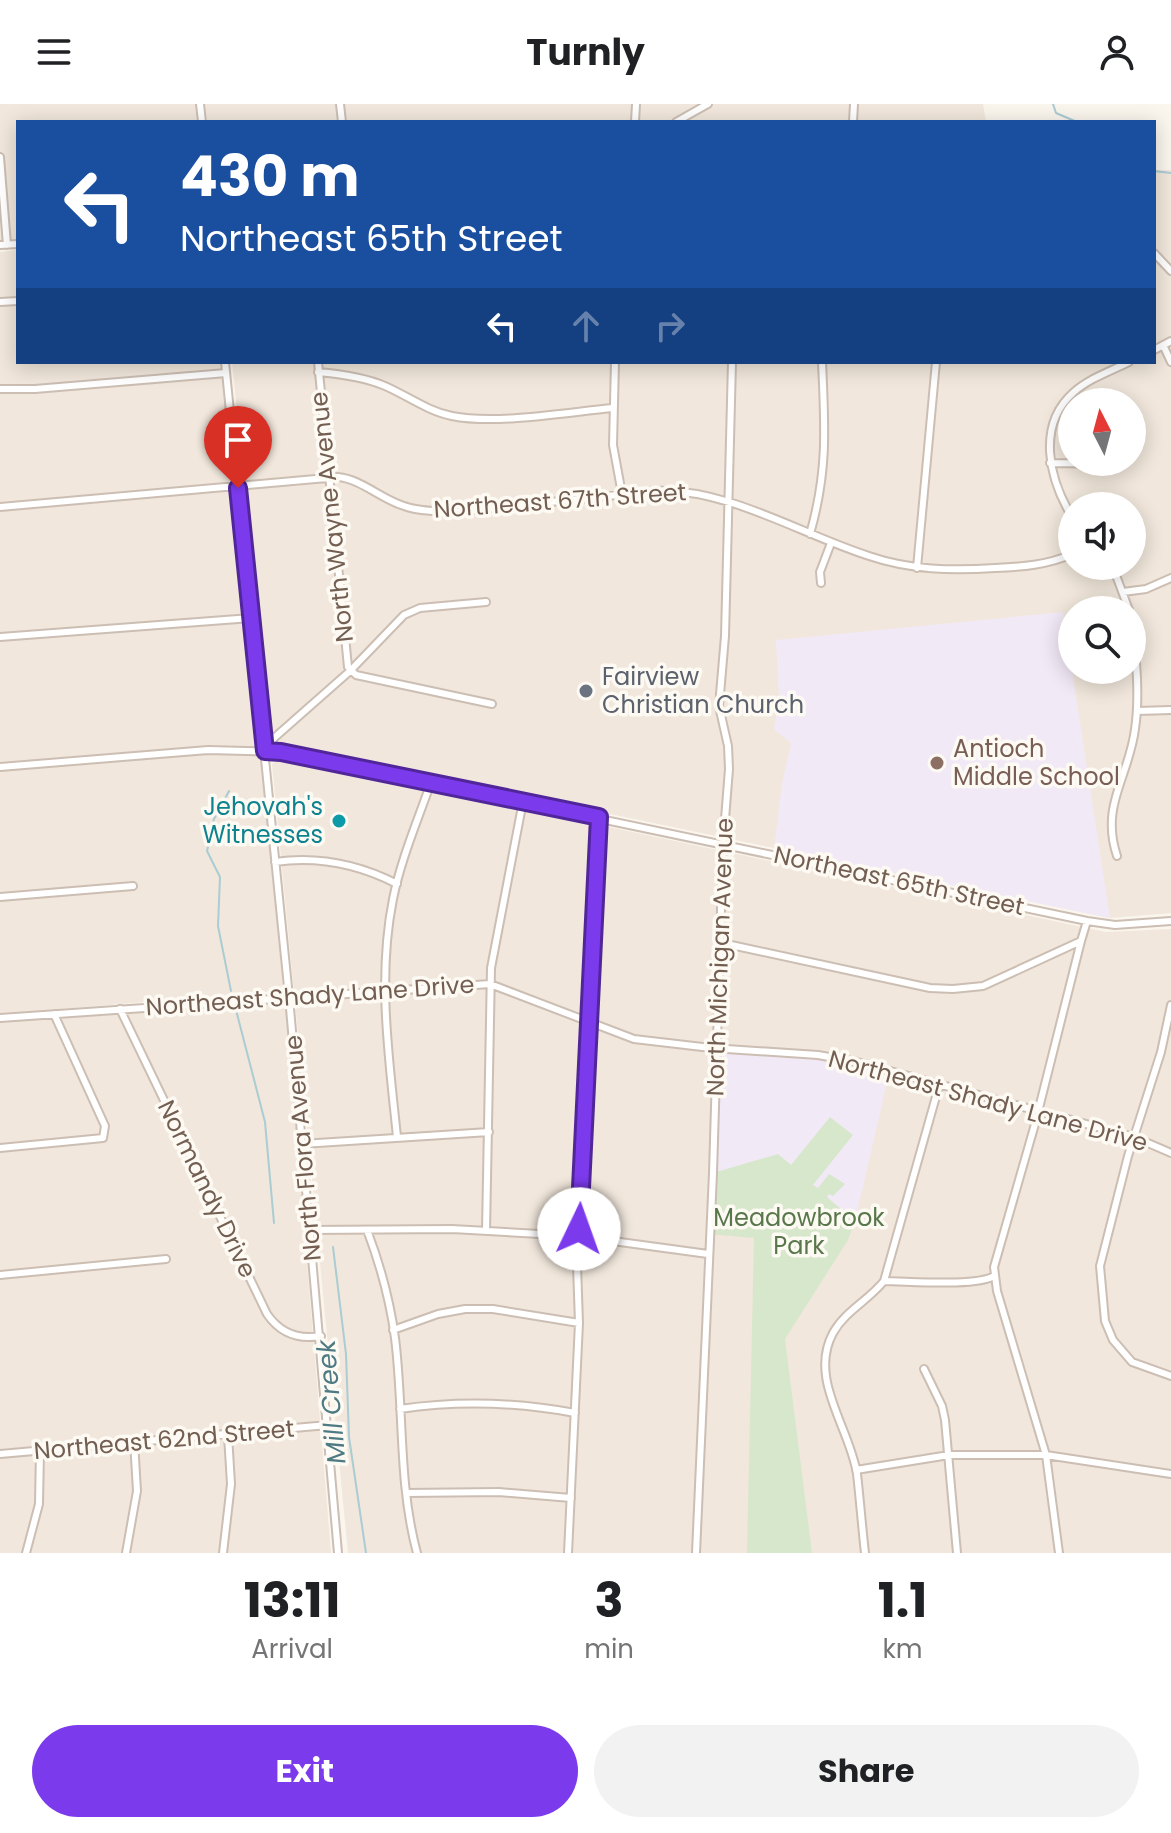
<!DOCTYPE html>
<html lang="en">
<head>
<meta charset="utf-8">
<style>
  :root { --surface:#fff; --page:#f2f2f2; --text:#202124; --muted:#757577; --accent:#7c3aed }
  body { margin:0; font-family:Poppins,sans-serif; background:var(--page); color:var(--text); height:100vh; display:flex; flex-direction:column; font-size:30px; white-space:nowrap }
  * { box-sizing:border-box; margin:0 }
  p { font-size:26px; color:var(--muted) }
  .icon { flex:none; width:44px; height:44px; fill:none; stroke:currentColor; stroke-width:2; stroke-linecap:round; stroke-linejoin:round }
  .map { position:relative; height:1449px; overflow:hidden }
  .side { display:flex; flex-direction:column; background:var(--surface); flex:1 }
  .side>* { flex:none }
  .guide { position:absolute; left:16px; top:16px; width:1140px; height:244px; border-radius:0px; box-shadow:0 4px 20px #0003; background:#1a4fa0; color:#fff; overflow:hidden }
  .needle { width:52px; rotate:354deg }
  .tools { position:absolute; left:1058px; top:284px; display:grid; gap:16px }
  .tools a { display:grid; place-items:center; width:88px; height:88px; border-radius:50%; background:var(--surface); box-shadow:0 4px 20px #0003; font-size:40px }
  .pin { position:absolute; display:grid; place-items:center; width:68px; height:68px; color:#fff; margin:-82px -34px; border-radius:50% 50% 50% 0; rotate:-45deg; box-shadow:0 0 8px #0007 }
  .pin .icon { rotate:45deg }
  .me { position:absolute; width:88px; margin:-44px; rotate:3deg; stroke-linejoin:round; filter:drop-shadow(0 0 6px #0008) }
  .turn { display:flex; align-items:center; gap:28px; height:168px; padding:0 32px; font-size:36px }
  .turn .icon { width:104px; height:104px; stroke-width:2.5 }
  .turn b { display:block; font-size:56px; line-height:68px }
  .lanes { display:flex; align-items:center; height:76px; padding:0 32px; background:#0003; justify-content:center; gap:40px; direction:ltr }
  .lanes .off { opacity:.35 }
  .eta { display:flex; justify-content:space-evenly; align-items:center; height:136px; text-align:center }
  .eta b { font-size:48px; font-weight:700; line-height:56px }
  .action { display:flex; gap:16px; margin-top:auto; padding:16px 32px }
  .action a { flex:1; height:92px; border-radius:48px; background:var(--accent); color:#fff; font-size:32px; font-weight:700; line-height:92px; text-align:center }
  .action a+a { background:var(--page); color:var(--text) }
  header { display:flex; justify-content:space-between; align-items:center; height:104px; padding:0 32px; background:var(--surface); font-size:36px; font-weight:700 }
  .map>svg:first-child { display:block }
  .residential { fill:#f1e7dc; fill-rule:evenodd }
  .education { fill:#f2e9f7 }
  .green { fill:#d7e7cc }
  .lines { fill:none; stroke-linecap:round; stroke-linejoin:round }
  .stream { stroke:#aaccd3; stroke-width:2 }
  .minor-casing { stroke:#ccbeb3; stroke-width:10 }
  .minor { stroke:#fff; stroke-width:6 }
  .route-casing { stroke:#51269a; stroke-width:20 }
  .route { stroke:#7c3aed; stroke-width:14 }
  .worship-dot { fill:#6b7280; stroke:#fdf9f3; stroke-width:3 }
  .education-dot { fill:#8d6e63; stroke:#fdf9f3; stroke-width:3 }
  .culture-dot { fill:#0f9aa8; stroke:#fdf9f3; stroke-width:3 }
  .labels { text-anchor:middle; stroke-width:7; stroke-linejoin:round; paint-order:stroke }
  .street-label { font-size:24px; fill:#735e52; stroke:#fdf9f3 }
  .worship-label { font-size:24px; fill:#5b616d; stroke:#fdf9f3; text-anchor:start }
  .education-label { font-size:24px; fill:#785e54; stroke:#fdf9f3; text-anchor:start }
  .culture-label { font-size:24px; fill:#0d838f; stroke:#fdf9f3; text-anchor:end }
  .park-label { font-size:24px; fill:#58784b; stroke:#fdf9f3 }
  .water-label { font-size:26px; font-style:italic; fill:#4e7a83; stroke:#fdf9f3 }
</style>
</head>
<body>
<header><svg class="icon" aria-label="menu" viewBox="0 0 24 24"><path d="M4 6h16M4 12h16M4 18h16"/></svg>Turnly<svg class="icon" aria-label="person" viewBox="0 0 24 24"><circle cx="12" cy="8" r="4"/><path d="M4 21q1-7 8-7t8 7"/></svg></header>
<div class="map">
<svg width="1171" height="1449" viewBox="0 0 1171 1449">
  <rect width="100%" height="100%" fill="#faf5ed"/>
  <path class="residential" d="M0,0H195L197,18H18V136L0,137Z
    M205,0H983L986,18H207Z
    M1154,66H1171V809L1110,814L284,642L269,622L232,258H1154ZM1072,298H1132V358H1072ZM1072,402H1132V462H1072ZM1072,506H1132V566H1072Z
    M18,146V258H222L283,881L277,887L0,910V148Z
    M282,654L1106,828L1171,825V1449H348L272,660Z
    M281,897L286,904L331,1449H0V918Z"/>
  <path class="education" d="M1063,508L1110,814L774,745L782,679L791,639L774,625L779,594L776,536Z
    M727,949L823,956L889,970L855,1117L848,1136L715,1130L721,955Z"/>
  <path class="green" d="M830,1013L853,1031L813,1081L818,1084L829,1070L845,1080L833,1092L829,1090L827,1093L855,1117L848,1136L785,1235L812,1449H747L754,1134L707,1130L713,1069L778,1050L791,1061Z"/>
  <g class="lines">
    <path class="stream" d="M1053,0L1056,9L1077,18
      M1154,67L1171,69
      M229,687L214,715L207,747L220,773L218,822L231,887
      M236,906L265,1018L274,1119
      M333,1143L346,1250L349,1333L366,1449"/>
    <g class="minor-casing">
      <path id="minor" d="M200,0L202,18
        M340,0L342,18
        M635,18L636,0
        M676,18L708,0
        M853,18L854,0
        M0,53L7,141
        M0,141L18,140
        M1154,149L1171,167
        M0,198L18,197
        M1163,241L1171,258
        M1154,246L1171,237
        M225,258L289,893L338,1449
        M318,258L348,563L356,571L492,600
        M615,258L613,341L622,390
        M318,268C341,270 364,273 385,282C408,292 427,307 452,312C496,321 568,308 613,304
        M0,285H35L226,269
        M1050,359L1116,360
        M0,403L338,373C361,375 381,395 404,402C420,408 439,407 456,408L655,387C728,384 800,430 869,452C910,466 952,467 995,464C1021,463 1048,461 1072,450
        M1072,413C1049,375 1036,321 1074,288C1090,274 1111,267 1129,258
        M810,430C828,367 825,323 822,258
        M1108,462L1117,474L1129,506
        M917,464L936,258
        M821,479L820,468L831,439
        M1123,488L1146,485L1171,474
        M0,533L251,514
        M1137,607L1171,606
        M265,647L274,634L350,567L404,511L420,504L486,498
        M0,663L208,646L281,648L1087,817L1115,821L1171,817
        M1117,752C1100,701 1129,673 1135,625C1140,592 1136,553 1132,519
        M275,758C318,752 358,760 397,780
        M0,793L133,782
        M722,839L930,884L953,885L983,882L1081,837L1087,817
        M1171,901L1161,948L1128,1052L1100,1162L1105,1217L1113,1236L1132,1258L1171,1272
        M120,905L267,1210C280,1229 298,1236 321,1232
        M0,914L490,880L634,935L711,944L818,951L857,958L1134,1033L1171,1049
        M397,1033C389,953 377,875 393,795C401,755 418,716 431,678
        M302,1040L489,1028
        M0,1044L103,1034L105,1022L54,910
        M310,1126L452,1125L576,1132L708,1150
        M367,1126C380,1160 390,1197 395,1234C404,1305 398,1379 417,1449
        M486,1127L491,864L523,697
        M0,1171L166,1155
        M884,1177L939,982
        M884,1177C908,1177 976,1183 994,1172
        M393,1226L438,1210L465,1205H493L579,1219
        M924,1265L942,1302L945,1316L957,1449
        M400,1305C460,1296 516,1298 575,1309
        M0,1350L328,1321
        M856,1366L949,1351H1046L1171,1370
        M406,1389L499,1388L571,1394
        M26,1449L39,1400L40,1346
        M126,1449L137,1387L134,1337
        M223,1449L231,1380L228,1331
        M568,1449L579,1219L576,1132L599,713
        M696,1449L713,1069L723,740L729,665L728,642L719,602L725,532L732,258
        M865,1449C862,1423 860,1396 857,1370C850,1324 808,1275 833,1229C845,1207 869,1196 884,1177
        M1059,1449L1046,1351L997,1187L994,1163L1035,1020L1081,837"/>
    </g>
    <use href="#minor" class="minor"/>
  </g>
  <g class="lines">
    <g class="route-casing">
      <path id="route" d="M238,384L265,647L281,648L599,713L579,1125"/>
    </g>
    <use href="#route" class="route"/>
  </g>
  <circle class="worship-dot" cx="586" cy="587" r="8"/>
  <circle class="education-dot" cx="937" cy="659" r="8"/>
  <circle class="culture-dot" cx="339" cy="717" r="8"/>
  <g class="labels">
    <g class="street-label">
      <text transform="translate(560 397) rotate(-4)" y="8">Northeast 67th Street</text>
      <text transform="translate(332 413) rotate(-96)" y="8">North Wayne Avenue</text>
      <text transform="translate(899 777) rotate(12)" y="8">Northeast 65th Street</text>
      <text transform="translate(720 853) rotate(-88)" y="8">North Michigan Avenue</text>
      <text transform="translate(310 892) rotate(-4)" y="8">Northeast Shady Lane Drive</text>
      <text transform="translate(988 997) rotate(15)" y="8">Northeast Shady Lane Drive</text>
      <text transform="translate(303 1044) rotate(-95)" y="8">North Flora Avenue</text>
      <text transform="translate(207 1085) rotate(64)" y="8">Normandy Drive</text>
      <text transform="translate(164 1336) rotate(-5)" y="8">Northeast 62nd Street</text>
    </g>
    <g class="worship-label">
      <text x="602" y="581">Fairview<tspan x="602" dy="28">Christian Church</tspan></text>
    </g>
    <g class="education-label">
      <text x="953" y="653">Antioch<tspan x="953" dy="28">Middle School</tspan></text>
    </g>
    <g class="culture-label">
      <text x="323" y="711">Jehovah's<tspan x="323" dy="28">Witnesses</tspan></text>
    </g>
    <g class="park-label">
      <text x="799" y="1122">Meadowbrook<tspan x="799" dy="28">Park</tspan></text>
    </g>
    <g class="water-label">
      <text transform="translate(331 1298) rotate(-95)" y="9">Mill Creek</text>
    </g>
  </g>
</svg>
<div class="tools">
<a><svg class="needle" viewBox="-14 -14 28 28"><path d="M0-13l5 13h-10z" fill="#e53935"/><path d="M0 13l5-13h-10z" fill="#757577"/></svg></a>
<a><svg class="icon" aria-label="sound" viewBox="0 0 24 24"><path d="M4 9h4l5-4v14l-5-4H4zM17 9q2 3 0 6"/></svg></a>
<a><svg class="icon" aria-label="search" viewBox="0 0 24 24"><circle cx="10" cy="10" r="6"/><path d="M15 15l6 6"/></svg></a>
</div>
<div class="pin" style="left:238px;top:384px;background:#d93025"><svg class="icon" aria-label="arrive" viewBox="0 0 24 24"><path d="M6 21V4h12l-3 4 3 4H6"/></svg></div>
<svg class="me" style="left:579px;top:1125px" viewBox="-20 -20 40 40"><circle r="19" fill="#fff"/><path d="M0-13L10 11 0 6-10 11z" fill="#7c3aed"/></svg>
<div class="guide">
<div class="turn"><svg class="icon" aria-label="left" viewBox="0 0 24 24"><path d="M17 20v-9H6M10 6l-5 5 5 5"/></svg><div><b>430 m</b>Northeast 65th Street</div></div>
<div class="lanes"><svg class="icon" aria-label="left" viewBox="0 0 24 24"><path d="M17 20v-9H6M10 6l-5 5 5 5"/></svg><svg class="icon off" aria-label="ahead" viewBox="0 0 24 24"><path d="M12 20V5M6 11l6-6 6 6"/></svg><svg class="icon off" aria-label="right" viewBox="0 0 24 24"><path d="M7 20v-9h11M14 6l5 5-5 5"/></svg></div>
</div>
</div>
<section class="side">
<div class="eta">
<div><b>13:11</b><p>Arrival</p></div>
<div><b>3</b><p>min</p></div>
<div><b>1.1</b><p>km</p></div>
</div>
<div class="action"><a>Exit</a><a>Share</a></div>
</section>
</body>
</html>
